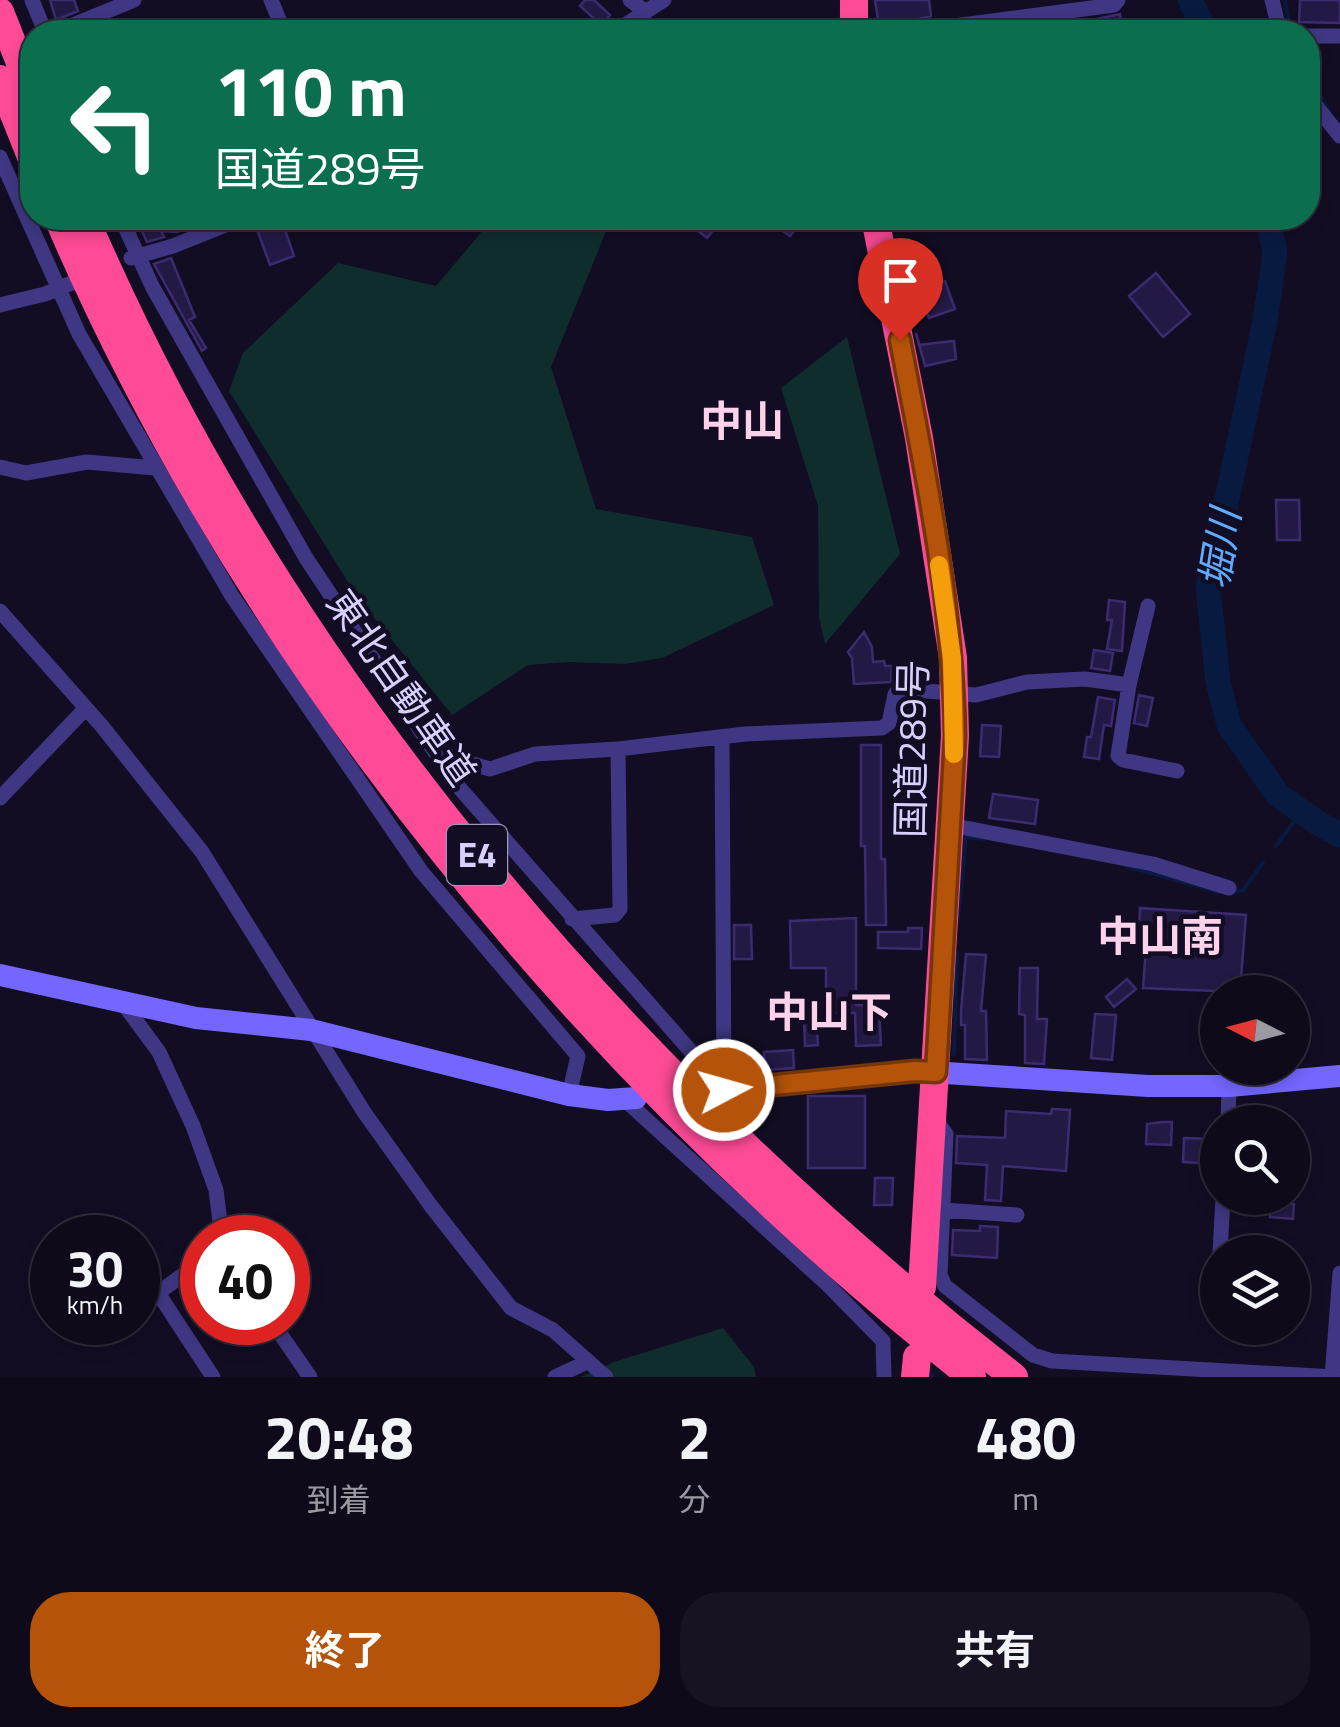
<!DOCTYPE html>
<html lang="ja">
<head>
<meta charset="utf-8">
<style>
  :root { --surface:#0e0a1a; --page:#171323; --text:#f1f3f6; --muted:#9b9aa2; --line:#2e2b39; --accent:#b45309 }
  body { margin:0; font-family:"Titillium Web","Noto Sans JP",sans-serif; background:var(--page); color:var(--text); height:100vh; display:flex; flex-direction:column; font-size:38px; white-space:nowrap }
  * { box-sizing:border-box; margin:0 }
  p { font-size:32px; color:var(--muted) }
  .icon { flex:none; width:55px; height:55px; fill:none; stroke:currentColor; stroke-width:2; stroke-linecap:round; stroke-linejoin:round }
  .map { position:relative; height:1377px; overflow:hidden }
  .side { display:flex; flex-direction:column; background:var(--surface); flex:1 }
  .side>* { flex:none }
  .hud { position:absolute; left:20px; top:20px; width:1300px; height:210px; border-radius:40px; box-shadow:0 5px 15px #0003,0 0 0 2px var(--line); background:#0b6e4f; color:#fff; overflow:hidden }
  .needle { width:65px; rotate:276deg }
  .buttons { position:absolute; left:1200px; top:975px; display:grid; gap:20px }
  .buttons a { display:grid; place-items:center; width:110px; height:110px; border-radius:50%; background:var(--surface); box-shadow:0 5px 15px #0003,0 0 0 2px var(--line); font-size:50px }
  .speed { position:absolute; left:30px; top:1215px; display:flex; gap:20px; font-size:50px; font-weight:700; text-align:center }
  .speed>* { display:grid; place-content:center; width:130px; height:130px; border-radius:50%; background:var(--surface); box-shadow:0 5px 15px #0003,0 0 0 2px var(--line); line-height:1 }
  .speed small { font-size:25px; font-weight:400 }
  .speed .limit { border:15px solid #d22; background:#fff; color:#111 }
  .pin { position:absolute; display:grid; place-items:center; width:85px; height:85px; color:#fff; margin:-102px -42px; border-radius:50% 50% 50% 0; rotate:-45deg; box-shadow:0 0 10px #0007 }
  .pin .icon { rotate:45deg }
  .me { position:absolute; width:110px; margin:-55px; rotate:84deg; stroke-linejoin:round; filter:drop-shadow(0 0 8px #0008) }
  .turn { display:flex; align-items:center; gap:35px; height:210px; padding:0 30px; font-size:45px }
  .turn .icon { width:130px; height:130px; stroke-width:2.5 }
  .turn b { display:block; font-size:70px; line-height:85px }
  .eta { display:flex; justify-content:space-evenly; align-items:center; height:170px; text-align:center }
  .eta b { font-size:60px; font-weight:700; line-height:70px }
  .cta { display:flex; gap:20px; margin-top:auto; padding:20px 30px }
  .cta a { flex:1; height:115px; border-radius:40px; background:var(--accent); color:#fff; font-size:40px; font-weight:700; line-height:115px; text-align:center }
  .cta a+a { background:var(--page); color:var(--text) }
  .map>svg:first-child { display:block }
  .green { fill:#102d2d }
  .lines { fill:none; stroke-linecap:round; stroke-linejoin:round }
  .stream { stroke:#091a41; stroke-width:4 }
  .river { stroke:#091a41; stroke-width:25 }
  .building { fill:#241945; stroke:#3d2b71; stroke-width:2.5 }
  .street { stroke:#3f3783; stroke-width:15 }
  .secondary { stroke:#7367ff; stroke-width:22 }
  .highway { stroke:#ff4b97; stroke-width:28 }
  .route-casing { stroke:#753606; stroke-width:25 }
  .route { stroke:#b45309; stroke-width:18 }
  .slow { stroke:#f59e0b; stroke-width:18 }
  .labels { text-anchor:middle; stroke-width:9; stroke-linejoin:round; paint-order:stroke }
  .shield { fill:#120d23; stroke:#9d96bd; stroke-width:2.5 }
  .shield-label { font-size:35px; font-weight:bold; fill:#d8d0ff }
  .street-label { font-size:38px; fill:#d8d0ff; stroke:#120d23 }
  .water-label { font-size:40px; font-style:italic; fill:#5eabff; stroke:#120d23 }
  .quarter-label { font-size:42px; font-weight:bold; fill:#ffd2ec; stroke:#120d23 }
</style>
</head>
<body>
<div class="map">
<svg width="1340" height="1377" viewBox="0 0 1340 1377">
  <rect width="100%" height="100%" fill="#120d23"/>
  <path class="green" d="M527,218L611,219L551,367L596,509L752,537L774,605L662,658L625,664L568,662L528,665L452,715L356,595L229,391L243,353L338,263L436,286L490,222Z
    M847,337L900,554L825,644L819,617L818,506L781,388Z
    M723,1328L754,1367L756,1377H581L614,1362Z"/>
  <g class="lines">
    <path class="stream" d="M1285,0L1290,27
      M1308,76L1329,111
      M1276,846L1301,812
      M1126,866L1218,892
      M1232,892L1243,890L1263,863
      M958,918L966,837L984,839
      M954,1054L957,953
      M932,1377V1375"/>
    <path class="river" d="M1190,0L1206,32
      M1268,218L1275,253L1265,321L1208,588L1218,682L1229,725L1278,795L1318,823L1340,835"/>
  </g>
  <path class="building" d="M50,0H74L78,11L56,20Z
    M585,0H594L610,15L601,25L580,6Z
    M875,0H929L931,16L902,23L897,32H880Z
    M1300,0H1340V23L1299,22Z
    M1120,14L1123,32H1100L1097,19Z
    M139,218H192V226L177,232L161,231L164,237L147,242L139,225Z
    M271,218H281L294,256L270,265L255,224Z
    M682,218H710L718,224L707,238Z
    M765,218H804L790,236Z
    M171,258L195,317L189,320L206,348L202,351L154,264Z
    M1156,273L1190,314L1163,337L1129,296Z
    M945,281L955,309L929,318L923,302L934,298L930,286Z
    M916,333L919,345L954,341L956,359L925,366Z
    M1276,500H1299L1300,540H1277Z
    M1109,600L1125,602L1122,651L1107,649L1112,620H1107Z
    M864,632L872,647L873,662L884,661L885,666H892L891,682L854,684L852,658L848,652Z
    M1094,650L1113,653L1110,671L1091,668Z
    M1139,695L1153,698L1147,726L1134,723Z
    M1098,697L1115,700L1111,726L1104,725L1099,759L1084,757L1087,737H1091Z
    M905,701L918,702L917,728L899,727Z
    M982,725L1001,726L999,757L980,756Z
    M861,745H881V859H885L886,925H866L865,846H861Z
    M993,794L1038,800L1035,824L989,818Z
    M1140,908L1246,915L1240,992L1143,988L1147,931L1139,930Z
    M856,918V1005H879L881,1045L856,1046L855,1013H826V968H791L790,921Z
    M734,925H751L752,959H734Z
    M908,928H922L921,949L878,948V932H908Z
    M966,954L986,955L981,1011H986L987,1060L965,1059V1025H961V1011Z
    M1020,968H1038L1037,1019H1047L1044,1064L1025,1063V1015L1019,1014Z
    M1127,979L1136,989L1114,1007L1106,997Z
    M1095,1014L1116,1015L1112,1060L1091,1058Z
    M816,1016L818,1045L805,1046L804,1017Z
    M793,1050L794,1068L766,1070L764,1052Z
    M808,1096H865V1168H808Z
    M1052,1109L1070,1110L1066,1171L1003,1166L1001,1201L985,1200L987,1165L956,1163L957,1136L1005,1138L1006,1111L1051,1114Z
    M1162,1122H1172L1171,1145L1146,1144L1147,1124Z
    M1184,1138L1217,1139L1216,1164L1183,1162Z
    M875,1178H893L892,1205H874Z
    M1271,1198H1286L1285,1203L1294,1204L1293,1219L1270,1217Z
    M980,1226L998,1227L997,1258L952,1255L953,1230L980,1231Z"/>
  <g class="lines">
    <path class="street" d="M32,0L45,32
      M271,0L284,32
      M630,0L646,12
      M1272,0L1280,32
      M56,32L134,0
      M614,32L664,0
      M908,32L1114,5L1118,0
      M1308,36H1340
      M1308,96L1340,136
      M0,157L79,334L232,596L421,871L578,1056L569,1095
      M121,218L152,286L306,558L456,784L724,1089
      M131,258L173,246L243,218
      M0,305L45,294L74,282
      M0,467L26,473L87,462L155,468
      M1148,606L1129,685L1118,756L1123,760L1177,771
      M0,611L101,725L202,852L364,1112L431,1206L511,1308L553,1330L606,1377
      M722,738L724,1089
      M447,769L466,762L490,769L535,754L618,749L745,734L882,728L889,723L895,694L901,689L976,695L1027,682L1085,679L1129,685
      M0,798L86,708
      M950,825L1153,864L1229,888
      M572,919L615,915L620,909L618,749
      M122,1002L159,1052L193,1126L216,1190L222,1238
      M626,1101L828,1285L883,1341L884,1377
      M935,1119L946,1134L940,1275L945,1286L1033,1355L1052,1361L1334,1377
      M1228,1122L1229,1086
      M943,1210L1017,1215
      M1220,1252L1223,1198
      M202,1261L158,1293L213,1377
      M272,1322L310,1377
      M555,1377L587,1362
      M1332,1377L1340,1273"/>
    <path class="secondary" d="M0,975L196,1018L311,1030L569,1095L608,1100L636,1098
      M717,1090L915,1071L1148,1086H1229L1340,1076"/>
    <path class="highway" d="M854,0V32
      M0,12L32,93
      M0,79L32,159
      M58,218C251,668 589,1074 972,1377
      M85,218C283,678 621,1071 1014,1377
      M875,218L919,438L953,658L955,736L922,1287
      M915,1377L917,1357"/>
  </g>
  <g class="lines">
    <g class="route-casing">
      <path id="route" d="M724,1090L915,1071L936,1072L955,736C953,603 925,471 900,340"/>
    </g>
    <use href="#route" class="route"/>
    <path class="slow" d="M939,565L952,658L954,754"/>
  </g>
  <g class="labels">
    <rect class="shield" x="447" y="825" width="60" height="60" rx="8"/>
    <g class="shield-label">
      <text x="477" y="867">E4</text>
    </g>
    <g class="street-label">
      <text transform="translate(401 688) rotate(55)" y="13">東北自動車道</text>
      <text transform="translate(912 749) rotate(-89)" y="13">国道289号</text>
    </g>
    <g class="water-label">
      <text transform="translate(1220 549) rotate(-81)" y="14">堀川</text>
    </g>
    <g class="quarter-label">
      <text x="742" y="436">中山</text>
      <text x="1160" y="951">中山南</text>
      <text x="829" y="1027">中山下</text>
    </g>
  </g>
</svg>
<div class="buttons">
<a><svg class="needle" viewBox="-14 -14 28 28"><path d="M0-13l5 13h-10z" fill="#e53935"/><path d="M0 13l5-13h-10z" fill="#9b9aa2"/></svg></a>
<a><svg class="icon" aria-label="search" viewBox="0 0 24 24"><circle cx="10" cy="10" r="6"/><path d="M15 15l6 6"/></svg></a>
<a><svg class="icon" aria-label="layers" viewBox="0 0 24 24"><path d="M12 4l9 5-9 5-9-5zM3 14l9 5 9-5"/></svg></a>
</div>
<div class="speed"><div>30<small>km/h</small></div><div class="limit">40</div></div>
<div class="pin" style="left:900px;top:340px;background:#d93025"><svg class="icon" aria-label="arrive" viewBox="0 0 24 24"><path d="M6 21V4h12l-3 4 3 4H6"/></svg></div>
<svg class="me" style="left:724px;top:1090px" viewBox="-20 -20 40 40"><circle r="17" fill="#b45309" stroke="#fff" stroke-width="3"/><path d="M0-11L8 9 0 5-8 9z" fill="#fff"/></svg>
<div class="hud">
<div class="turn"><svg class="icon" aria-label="left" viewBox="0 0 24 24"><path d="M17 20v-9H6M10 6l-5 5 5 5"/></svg><div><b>110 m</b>国道289号</div></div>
</div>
</div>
<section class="side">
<div class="eta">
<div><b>20:48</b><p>到着</p></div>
<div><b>2</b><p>分</p></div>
<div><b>480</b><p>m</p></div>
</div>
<div class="cta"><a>終了</a><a>共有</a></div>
</section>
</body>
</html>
